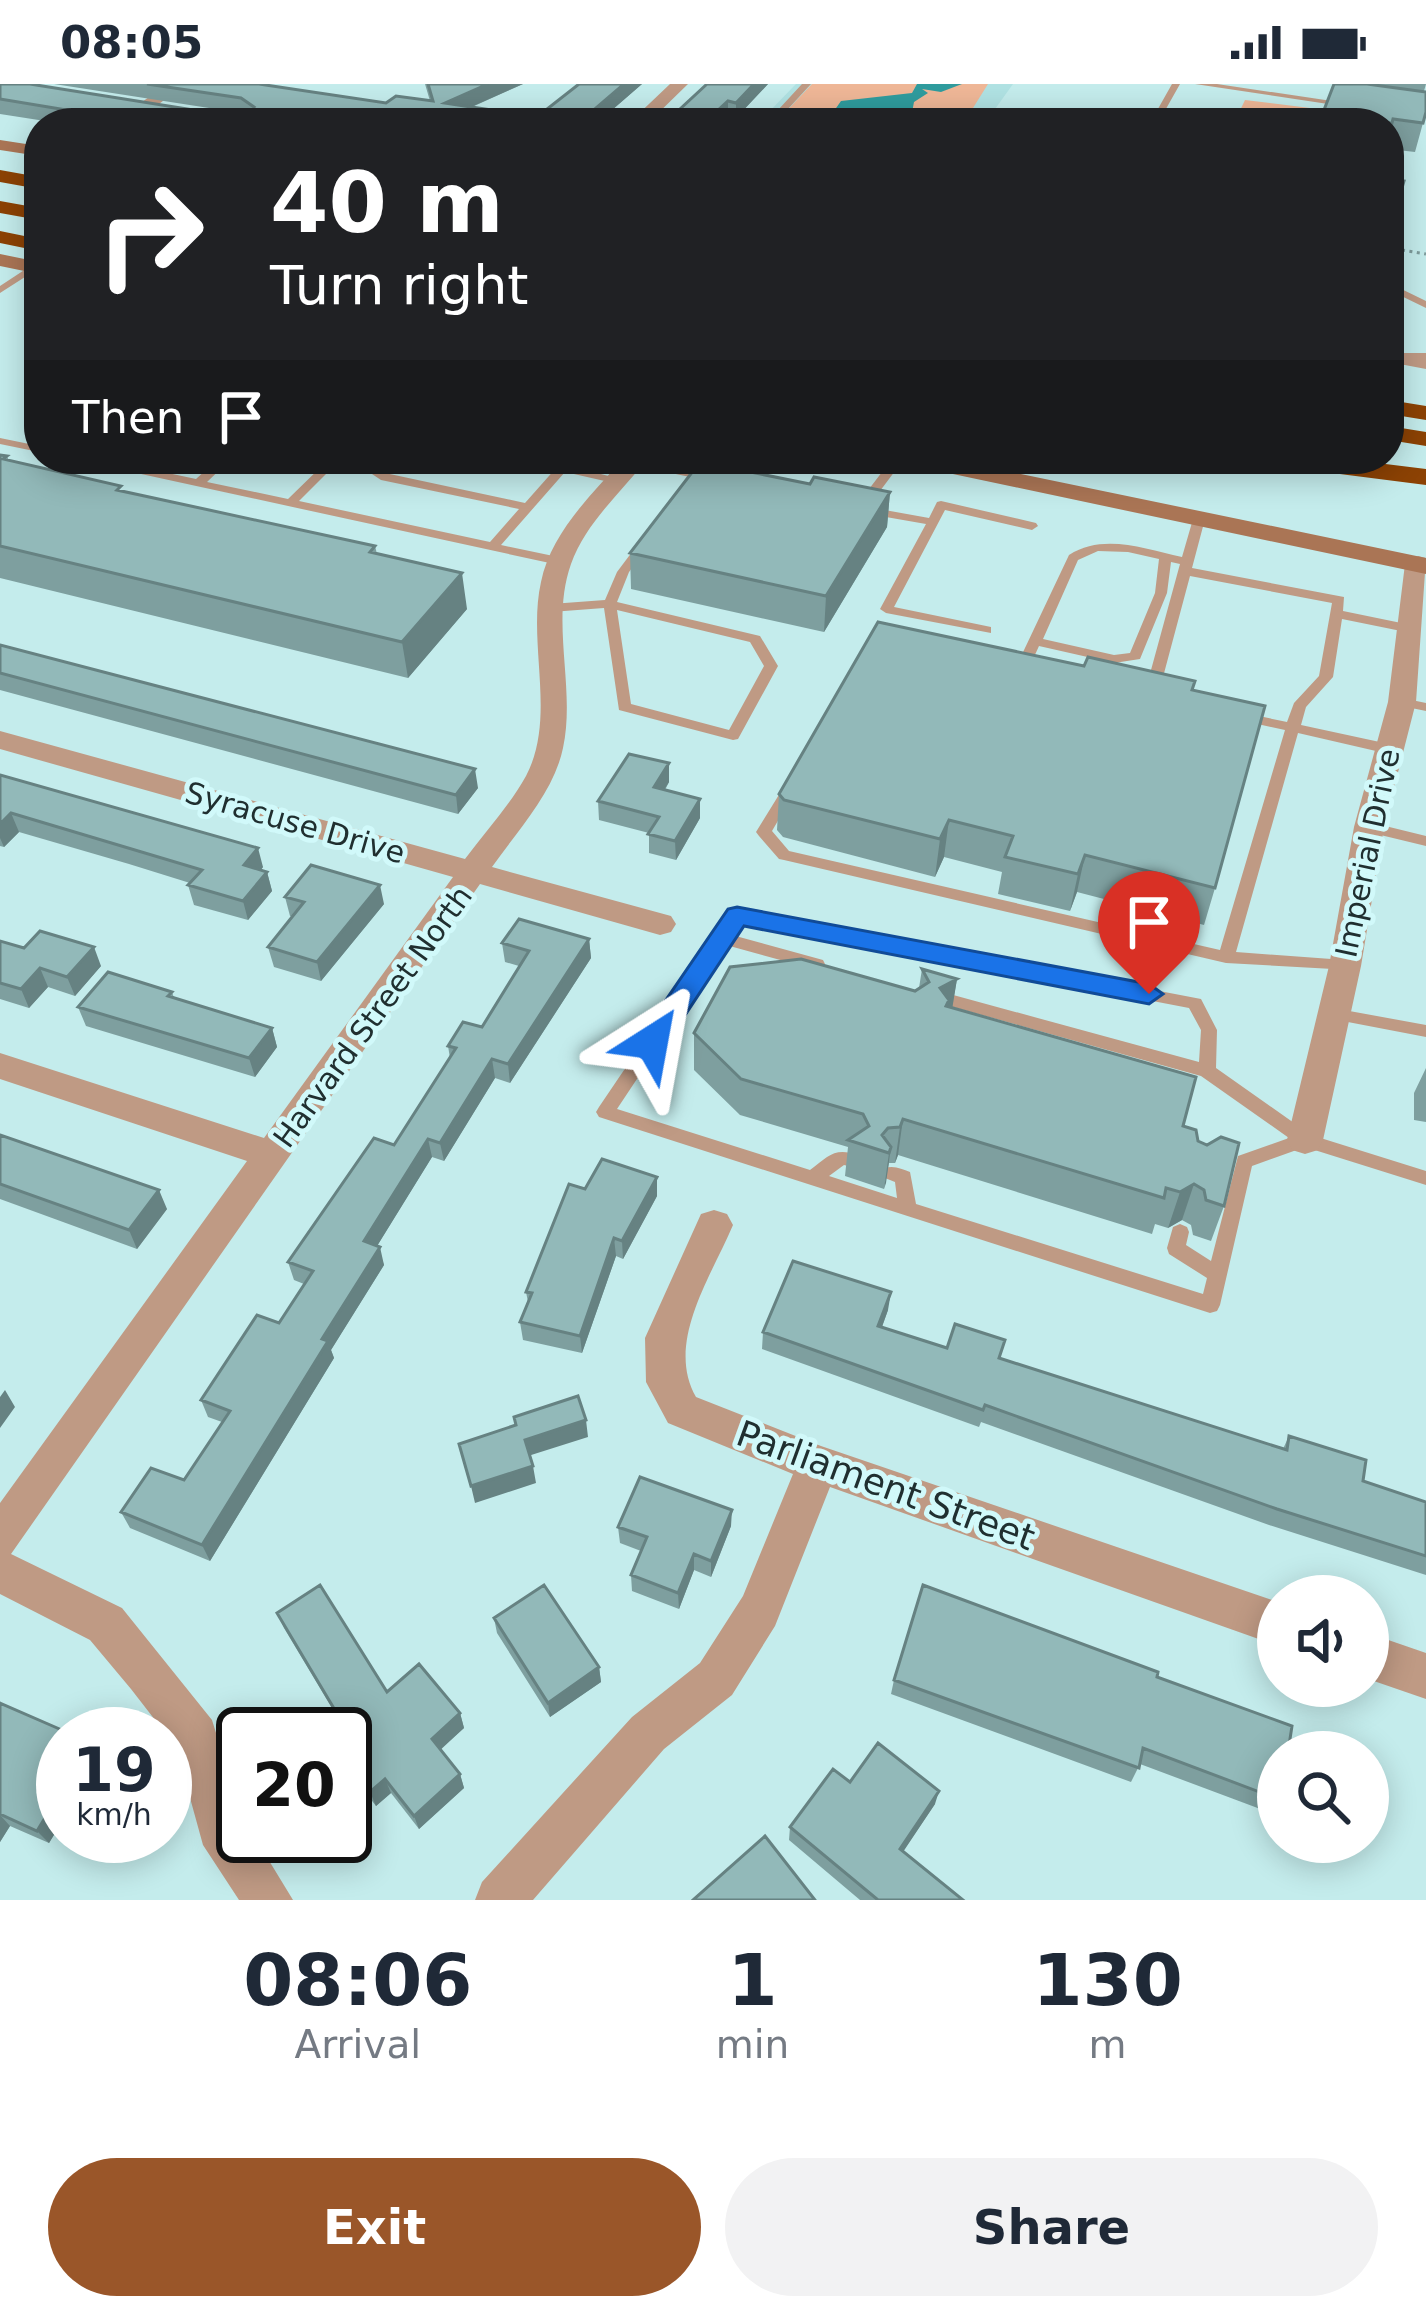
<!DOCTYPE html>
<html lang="en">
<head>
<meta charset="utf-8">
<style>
  :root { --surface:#fff; --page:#f2f2f3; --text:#1f2937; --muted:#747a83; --accent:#9a5629 }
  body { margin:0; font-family:"DejaVu Sans",sans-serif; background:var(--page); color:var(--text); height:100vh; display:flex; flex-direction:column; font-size:45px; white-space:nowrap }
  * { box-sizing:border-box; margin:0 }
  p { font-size:39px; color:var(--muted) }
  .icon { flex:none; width:66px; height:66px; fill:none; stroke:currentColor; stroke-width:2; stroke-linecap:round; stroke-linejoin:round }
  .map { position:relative; height:1816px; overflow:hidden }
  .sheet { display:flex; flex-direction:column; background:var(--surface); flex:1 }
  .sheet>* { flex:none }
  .banner { position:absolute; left:24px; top:24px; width:1380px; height:366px; border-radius:48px; box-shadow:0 6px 30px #0003; background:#202124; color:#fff; overflow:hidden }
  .controls { position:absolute; left:1257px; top:1491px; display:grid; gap:24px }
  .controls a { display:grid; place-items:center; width:132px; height:132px; border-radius:50%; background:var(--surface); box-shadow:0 6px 30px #0003; font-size:60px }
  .speed { position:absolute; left:36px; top:1623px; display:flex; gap:24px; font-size:60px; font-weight:700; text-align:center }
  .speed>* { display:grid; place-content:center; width:156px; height:156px; border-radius:50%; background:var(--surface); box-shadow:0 6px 30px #0003; line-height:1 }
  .speed small { font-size:30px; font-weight:400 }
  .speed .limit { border:6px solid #111; border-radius:18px; background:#fff; color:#111 }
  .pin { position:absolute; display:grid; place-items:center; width:102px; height:102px; color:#fff; margin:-123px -51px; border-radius:50% 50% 50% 0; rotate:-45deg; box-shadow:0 0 12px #0007 }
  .pin .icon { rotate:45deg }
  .me { position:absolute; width:132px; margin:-66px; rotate:34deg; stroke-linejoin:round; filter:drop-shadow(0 0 9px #0008) }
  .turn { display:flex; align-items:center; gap:42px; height:252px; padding:0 48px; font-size:54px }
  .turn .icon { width:156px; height:156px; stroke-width:2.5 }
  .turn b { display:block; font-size:84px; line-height:102px }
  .then { display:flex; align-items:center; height:114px; padding:0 48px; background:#0003; gap:24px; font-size:45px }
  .eta { display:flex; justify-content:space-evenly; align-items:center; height:204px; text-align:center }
  .eta b { font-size:72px; font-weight:600; line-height:84px }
  .cta { display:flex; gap:24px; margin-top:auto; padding:24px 48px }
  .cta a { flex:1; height:138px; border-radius:72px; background:var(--accent); color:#fff; font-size:48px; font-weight:600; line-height:138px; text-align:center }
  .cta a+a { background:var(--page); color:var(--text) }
  .status { display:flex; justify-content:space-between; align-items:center; height:84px; padding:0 60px; background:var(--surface); direction:ltr }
  .status svg { height:33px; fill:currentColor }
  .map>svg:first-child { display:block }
  .built { fill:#b0e2e3 }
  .green { fill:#efb797 }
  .water { fill:#2f9c9e }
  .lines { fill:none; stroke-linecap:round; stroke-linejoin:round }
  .path { stroke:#7d9b9b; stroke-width:3; stroke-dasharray:3 4.5; stroke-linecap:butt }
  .service { fill:#bf9a84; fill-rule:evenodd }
  .minor { fill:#bf9a84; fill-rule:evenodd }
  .tertiary { fill:#bf9a84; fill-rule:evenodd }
  .secondary { fill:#aa7555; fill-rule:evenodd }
  .motorway { fill:#8c4204; fill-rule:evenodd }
  .wall { fill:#7e9f9f }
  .shaded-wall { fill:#668282 }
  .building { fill:#92b9b9; stroke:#668282; stroke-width:3 }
  .route { fill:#1a73e8; stroke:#114b97; stroke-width:3 }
  .labels { text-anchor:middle; stroke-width:10; stroke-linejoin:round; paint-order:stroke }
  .street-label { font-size:30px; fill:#202f30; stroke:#d1f9fa }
  .near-street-label { font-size:36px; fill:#202f30; stroke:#d1f9fa }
</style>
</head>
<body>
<div class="status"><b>08:05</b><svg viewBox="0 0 49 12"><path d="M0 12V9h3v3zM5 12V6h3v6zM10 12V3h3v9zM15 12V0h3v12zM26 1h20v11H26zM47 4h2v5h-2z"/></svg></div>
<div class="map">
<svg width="1426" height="1816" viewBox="0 0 1426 1816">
  <rect width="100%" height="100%" fill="#c4ecec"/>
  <path class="built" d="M796,0H1013L985,39H758Z"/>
  <path class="green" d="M812,0H988L973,24L937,32L932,39L778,36Z
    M1245,16L1326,26L1322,39H1234Z"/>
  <path class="water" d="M917,0H962L941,8L922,5L928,9L914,18L910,39H848L834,27L841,17L912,9Z"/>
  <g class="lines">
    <path class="path" d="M1402,166L1426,170"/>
    <path class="service" d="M802,0H811L775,39H766Z
      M1172,0H1180L1158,39H1150Z
      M1195,0H1217L1352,20L1348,23Z
      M32,181H38L39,184L0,209V202Z
      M1389,199L1426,217V224L1389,206Z
      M1389,272L1426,279V285L1389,278Z
      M0,354L39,362V368L0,360Z
      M80,375H102L196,395L218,375H231L207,398L288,415L326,378L286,387L242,375H265L286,379L306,375H341L299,417L490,458L519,425L381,396L369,388L378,375H390L382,387L385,389L525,419L564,375H576L570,382L624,396L618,400L565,388L501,461L563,474L565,477L559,481L86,378Z
      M636,375L709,389L715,393L709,397L633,381L627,378Z
      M892,375H904L868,423L929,434L937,418L941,417L1036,439L1038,442L1032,446L945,426L894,523L991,543V549L886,529L880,525L926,440L863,429L856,422Z
      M1199,431L1205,435L1192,484L1344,513L1343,527L1411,541L1418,545L1411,549L1342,535L1333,593L1306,623L1301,641L1389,660L1396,665L1389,670L1298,649L1236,868L1345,876L1351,878L1353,882L1351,886L1226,879L784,776L779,775L759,752L756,748L785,701L790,699L797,704L772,747L789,767L1220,866L1285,646L1235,635L1233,632L1240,628L1287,638L1294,619L1319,592L1332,519L1190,492L1159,608L1152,612L1145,608L1180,480L1171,478L1167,509L1140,575L1114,579L1039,562L1028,586H1018L1016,583L1069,471C1104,449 1144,465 1182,473L1193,435ZM1098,467L1128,468L1159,475L1155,509L1130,569L1114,571L1043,555L1078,476Z
      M642,459L648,463L629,488L617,518L760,552L778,582L738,655L733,656L619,626L604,524L551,528L545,524L551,520L605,516L617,488L638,460ZM617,526L750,558L764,582L729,646L631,620Z
      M1402,614L1426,619V627L1397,621L1395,618Z
      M1369,738L1426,752V762L1364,747L1362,743L1364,739Z
      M737,826L1201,915L1217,946L1216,984L1311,1051L1426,1087V1101L1305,1063L1252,1082L1220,1221L1217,1227L1210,1229L599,1033L596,1028L599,1023L731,828ZM741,838L1189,924L1201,946L1199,978L935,906L927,912L935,918L1201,992L1289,1054L1238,1072L1211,1177L1186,1161L1189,1148L1187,1143L1180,1140L1173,1143L1167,1164L1169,1170L1207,1194L1203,1210L916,1120L910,1088C902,1085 894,1081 885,1084L882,1089L885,1094L895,1098L897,1114L829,1092L844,1081L852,1083L858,1081L861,1076L858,1071C834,1063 829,1072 810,1086L617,1025L726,861L817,886L825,880L823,876L732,851Z
      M1333,924L1426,941V953L1327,934L1325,930Z"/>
    <path class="minor" d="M167,0H186L133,39H113Z
      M670,0H688L648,39H629Z
      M623,375H647C621,409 586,438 571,480C550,539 576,603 563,664C554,708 518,746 492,783L671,832L676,840L671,848L660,851L480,800L11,1470L122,1524L212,1636L243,1736V1752H254L293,1816H239L203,1761L176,1663L131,1605L90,1556L0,1510V1419L247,1077L0,995V969L264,1054L453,793L0,665V647L465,775C485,748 510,721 526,692C557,633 527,560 541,498C551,449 591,411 623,375Z
      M1418,472L1426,474L1416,618L1384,743L1361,882L1323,1056L1318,1066L1305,1070L1292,1066L1287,1056L1329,882L1354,743L1388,618L1405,480Z
      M714,1126L727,1130L733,1141C711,1193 665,1259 696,1313L821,1362L1278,1518V1562L830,1403L775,1542L732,1611L664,1665L533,1816H475L482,1798L632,1633L700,1579L743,1512L793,1390L668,1339L646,1298L645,1254L701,1130Z
      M1368,1549L1426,1569V1615L1368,1595Z"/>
    <path class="tertiary" d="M1389,269H1426V281H1389Z"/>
    <path class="secondary" d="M0,56L39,62V72L0,66Z
      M0,170L39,178V190L0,182Z
      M903,375H949L1426,474V490L915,382Z"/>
    <path class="motorway" d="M0,86L39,93V105L0,98Z
      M0,117L39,124V136L0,129Z
      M0,147L39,155V167L0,159Z
      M1389,316L1426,322V336L1389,330Z
      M1389,342L1426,348V362L1389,356Z
      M1272,375H1345L1426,385V401L1285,383Z"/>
  </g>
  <path class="wall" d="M0,0L206,28H235L54,0H259L386,19L430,17L425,0H523L472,23L537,33L579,0H642L597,39H58L0,30Z
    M707,0H768L736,34L728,33L721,39H665Z
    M1371,0H1426L1424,7Z
    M1426,28L1415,68L1389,65V39H1319Z
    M0,371L7,372L9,377L122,407L375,462L377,470L467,525L408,594L0,494Z
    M810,400L890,408L887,443L824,548L631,505L630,469Z
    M0,561L478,704L458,730L0,606Z
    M1193,606L1215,804L1204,841L1077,808L1070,827L998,810L1002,788L944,773L935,793L783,753L777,746L779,710Z
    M669,679V698L665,706L700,734L676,776L649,769V749L599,736L598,717Z
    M0,691L263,783L261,786L267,788L272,807L248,836L194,821L188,801L190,799L129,780L19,748L4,763L0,762Z
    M285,813L384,820L321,897L274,883L268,863L293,833L290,832Z
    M589,855L591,874L510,999L495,994L444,1077L432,1073L377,1162L384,1181L331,1266L334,1274L210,1477L130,1444L121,1428L184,1396L222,1338L208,1333L201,1316L279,1239L304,1200L294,1196L288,1178L394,1061L450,974L448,962L482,943L519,882L505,878L502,859Z
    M0,857L24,864L101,882L75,912L48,903L29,924L0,915Z
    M922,885L957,895L952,923L1183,1042L1198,1057L1224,1122L1211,1157L1193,1151L1191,1141L1182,1136L1168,1144L1155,1140L1152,1150L898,1071L895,1079H889L884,1105L845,1092L848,1063L740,1031L694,986V949L915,907L919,904Z
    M172,908L174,914L272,944L277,963L255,993L86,942L78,923Z
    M1426,984V1038L1414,1036V1009Z
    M0,1051L167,1125L137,1165L0,1115Z
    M585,1105L657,1112L623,1175L616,1172L582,1269L523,1256L520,1238L528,1218L526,1208Z
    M888,1226L882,1243L947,1264L1000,1274L1283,1365L1289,1352L1363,1397L1426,1418V1491L1269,1441L981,1338L979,1343L762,1265L763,1248Z
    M731,1442L711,1493L694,1486L679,1525L632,1507L631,1491L641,1467L620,1459L618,1443Z
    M277,1529L387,1608L460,1629L464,1644L440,1665L460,1690L464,1704L419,1745L391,1709L376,1722L345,1682L344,1644L284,1544Z
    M494,1534L599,1583L601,1598L550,1633L497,1549Z
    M1157,1593L1278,1668V1720L1271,1729L1140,1680L1131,1698L891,1610L894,1596Z
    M0,1619L63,1650V1736L49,1759L10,1742L0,1758Z
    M850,1698L935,1720L903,1767L963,1816H860L789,1756L790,1743Z"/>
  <path class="shaded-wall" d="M488,0H523L446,34L445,19Z
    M624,0H642L597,39H575Z
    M754,0H768L736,34V19Z
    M728,17V33L721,39H704Z
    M1398,118L1389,149V123Z
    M890,408L887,443L824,548L826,512Z
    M462,489L467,525L408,594L402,558Z
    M669,679V698L654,722V703Z
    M475,685L478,704L458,730L456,711Z
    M700,715V734L676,776L675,757Z
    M11,729L19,748L4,763L0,754V740Z
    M949,736L944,773L935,793L940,755Z
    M258,764L263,783L249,801L244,781Z
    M1085,771L1077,808L1070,827L1078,790Z
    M267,788L272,807L248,836L243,817Z
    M380,801L384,820L321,897L317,878Z
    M589,855L591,874L510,999L508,980Z
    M94,863L101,882L75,912L67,893Z
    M40,884L48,903L29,924L21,905Z
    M957,895L951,932L940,904Z
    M272,944L277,963L255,993L249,974Z
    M492,975L495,994L444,1077L440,1059Z
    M903,1035L898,1071L895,1079L900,1043Z
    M428,1055L432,1073L369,1175L364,1157Z
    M891,1063L886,1099L884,1105L889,1069Z
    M657,1093V1112L623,1175L622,1157Z
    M1194,1100L1182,1136L1168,1144L1180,1108Z
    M159,1106L167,1125L137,1165L129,1146Z
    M614,1154L616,1172L582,1269L580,1252Z
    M380,1163L384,1181L331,1266L334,1274L210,1477L202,1461L322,1255Z
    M891,1208L888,1226L876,1259L878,1242Z
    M5,1306L15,1323L0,1344V1313Z
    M586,1336L588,1353L528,1372L525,1356Z
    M533,1382L536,1399L475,1419L471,1402Z
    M732,1426L731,1442L711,1493V1477Z
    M694,1470V1486L679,1525L678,1509Z
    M599,1583L601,1598L550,1633L548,1619Z
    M460,1629L464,1644L437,1669L432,1655Z
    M460,1690L464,1704L419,1745L414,1732Z
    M385,1695L391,1709L376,1722L370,1708Z
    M63,1704V1736L49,1759L37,1747Z
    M939,1707L935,1720L897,1777L900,1765Z
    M0,1731L10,1742L0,1758Z"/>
  <path class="building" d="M0,0H30L206,28H249L254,23L241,14L147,0H259L386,19L396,12L433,17L428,0H488L445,19L537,33L579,0H624L581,37L575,39H131L133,37L0,15Z
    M707,0H754L736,19L728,17L704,39H665Z
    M1334,0H1367L1426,8V28L1423,39L1393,35L1389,50V39H1319Z
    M790,33L830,39H785Z
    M1389,95L1404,97L1398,118L1389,123Z
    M0,371L7,372L3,375L121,402L117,406L375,462L370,468L462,489L402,558L0,462Z
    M700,378L810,400L814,393L890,408L826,512L630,469Z
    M878,538L1084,582L1088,573L1195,597L1192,606L1265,622L1215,804L1085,771L1078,790L1005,773L1013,752L949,736L940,755L784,716L779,710Z
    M0,561L475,685L456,711L0,589Z
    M629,670L669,679L654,703L700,715L675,757L648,750L659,733L598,717Z
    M0,691L258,764L244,781L267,788L243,817L188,801L202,786L11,729L0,740Z
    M311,781L380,801L317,878L268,863L304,818L285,813Z
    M519,835L589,855L508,980L492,975L440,1059L428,1055L364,1157L380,1163L322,1255L328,1257L202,1461L121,1428L151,1384L184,1396L230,1327L201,1316L257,1231L279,1239L313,1187L288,1178L374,1054L394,1061L456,964L448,962L463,938L482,943L529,867L502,859Z
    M40,847L94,863L67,893L40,884L21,905L0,899V857L24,864Z
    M801,875L915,907L929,898L922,885L957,895L940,904L949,916L946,922L1196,993L1183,1042L1196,1046L1198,1057L1207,1061L1221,1053L1239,1059L1224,1122L1206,1116L1204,1106L1194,1100L1180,1108L1166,1104L1164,1114L903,1035L900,1043L888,1044L882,1051L891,1063L889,1069L848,1056L869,1042L863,1030L741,995L694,949L730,883Z
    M108,888L172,908L168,912L272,944L249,974L78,923Z
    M0,1051L159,1106L129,1146L0,1100Z
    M602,1075L657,1093L622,1157L614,1154L580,1252L520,1238L532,1209L526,1208L569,1100L585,1105Z
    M793,1177L891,1208L878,1242L947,1264L955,1240L1005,1256L999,1274L1287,1366L1289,1352L1366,1376L1363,1397L1426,1418V1472L1277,1425L985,1321L983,1326L763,1248Z
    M578,1312L586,1336L525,1356L533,1382L471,1402L459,1360L516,1341L514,1333Z
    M640,1393L732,1426L711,1477L694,1470L678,1509L631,1491L647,1453L618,1443Z
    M320,1501L387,1608L419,1580L460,1629L432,1655L460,1690L414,1732L385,1695L370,1708L345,1676V1650H337L345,1643L277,1529Z
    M544,1501L599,1583L548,1619L494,1534Z
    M923,1501L1158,1588L1157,1593L1292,1642L1288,1668H1278V1715L1143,1664L1139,1684L894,1596Z
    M0,1619L71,1650H63V1704L37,1747L0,1730Z
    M878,1659L939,1707L900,1765L963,1816H878L790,1743L833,1685L850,1698Z
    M765,1752L815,1816H693Z"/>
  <path class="route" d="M737,823L1149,900L1163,910L1149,920L744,842L662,966H642L638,958L642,951L728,825Z"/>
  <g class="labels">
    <g class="street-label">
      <text transform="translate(295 739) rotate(16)" y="10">Syracuse Drive</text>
      <text transform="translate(1368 769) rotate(-78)" y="10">Imperial Drive</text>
      <text transform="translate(373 933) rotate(-54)" y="10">Harvard Street North</text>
    </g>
    <g class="near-street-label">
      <text transform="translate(886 1401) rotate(20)" y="13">Parliament Street</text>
    </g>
  </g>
</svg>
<div class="controls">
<a><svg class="icon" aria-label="sound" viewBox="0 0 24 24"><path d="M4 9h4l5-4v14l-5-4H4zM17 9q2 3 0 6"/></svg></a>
<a><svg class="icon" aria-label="search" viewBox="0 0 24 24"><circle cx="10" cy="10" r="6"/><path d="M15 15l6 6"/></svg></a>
</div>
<div class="speed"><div>19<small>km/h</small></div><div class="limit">20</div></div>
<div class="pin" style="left:1149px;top:910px;background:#d93025"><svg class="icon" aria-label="arrive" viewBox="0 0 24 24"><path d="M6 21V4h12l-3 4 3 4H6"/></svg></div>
<svg class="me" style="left:652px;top:958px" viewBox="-20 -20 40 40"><path d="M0-17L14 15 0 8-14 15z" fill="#1a73e8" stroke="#fff" stroke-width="4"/></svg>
<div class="banner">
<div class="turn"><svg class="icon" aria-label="right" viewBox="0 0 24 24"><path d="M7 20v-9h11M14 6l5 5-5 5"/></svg><div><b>40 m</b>Turn right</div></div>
<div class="then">Then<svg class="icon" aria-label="arrive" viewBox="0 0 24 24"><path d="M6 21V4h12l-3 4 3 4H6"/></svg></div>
</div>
</div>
<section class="sheet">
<div class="eta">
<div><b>08:06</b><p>Arrival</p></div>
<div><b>1</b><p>min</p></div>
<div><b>130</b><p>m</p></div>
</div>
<div class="cta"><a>Exit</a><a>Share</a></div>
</section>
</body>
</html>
